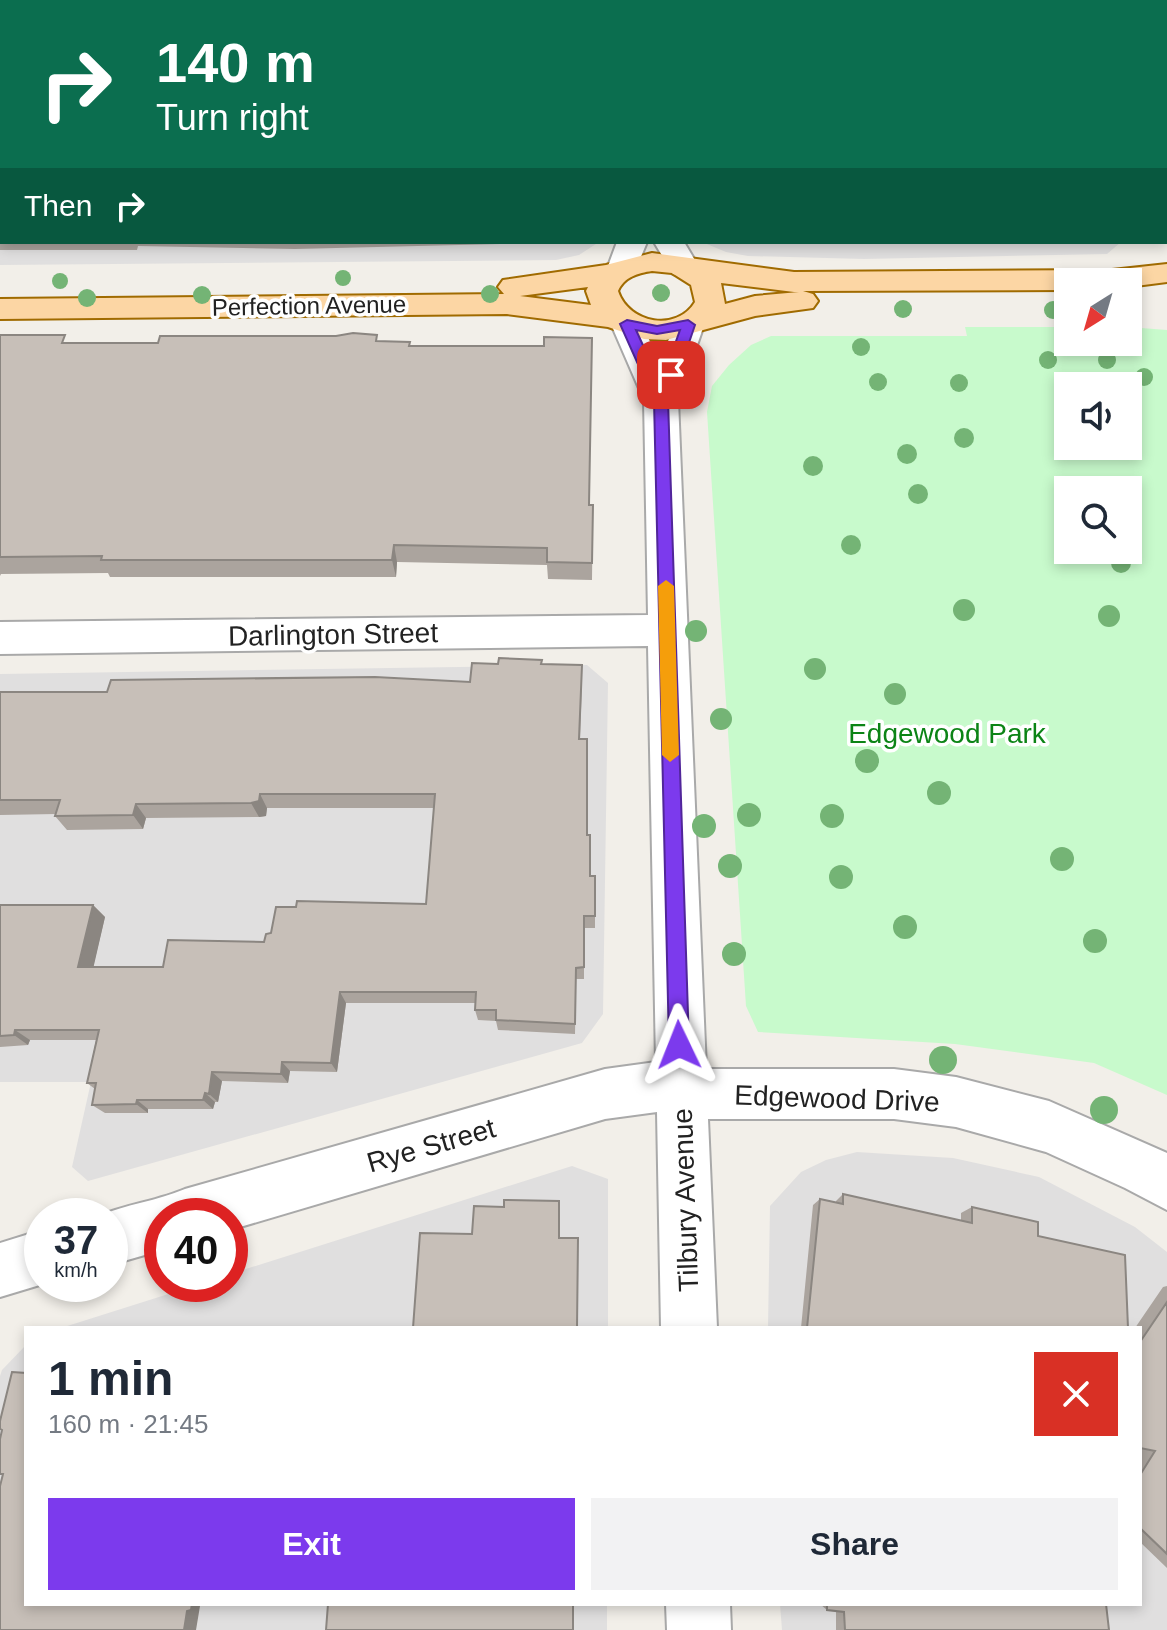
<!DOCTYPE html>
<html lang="en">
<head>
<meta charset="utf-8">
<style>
  :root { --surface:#fff; --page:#f2f2f3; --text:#1f2937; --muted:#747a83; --accent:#7c3aed }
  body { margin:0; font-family:Arial,sans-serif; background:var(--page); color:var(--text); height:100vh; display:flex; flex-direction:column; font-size:30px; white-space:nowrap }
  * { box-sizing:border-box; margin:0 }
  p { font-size:26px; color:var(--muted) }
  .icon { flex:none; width:44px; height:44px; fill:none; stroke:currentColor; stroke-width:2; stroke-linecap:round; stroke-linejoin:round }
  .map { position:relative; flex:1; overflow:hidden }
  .drawer { position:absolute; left:24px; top:1326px; width:1118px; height:280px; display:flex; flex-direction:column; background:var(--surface); border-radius:0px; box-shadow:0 4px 12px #0003 }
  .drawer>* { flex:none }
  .top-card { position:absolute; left:0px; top:0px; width:1168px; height:244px; box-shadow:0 4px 12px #0003; background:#0b6e4f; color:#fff; overflow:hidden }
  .needle { width:52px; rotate:217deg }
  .buttons { position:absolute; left:1054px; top:268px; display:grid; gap:16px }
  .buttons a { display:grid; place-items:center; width:88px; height:88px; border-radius:0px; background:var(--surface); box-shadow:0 4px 12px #0003; font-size:40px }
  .speed { position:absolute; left:24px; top:1198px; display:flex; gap:16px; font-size:40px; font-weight:700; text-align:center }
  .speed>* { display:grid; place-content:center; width:104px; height:104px; border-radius:50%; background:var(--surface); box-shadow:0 4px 12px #0003; line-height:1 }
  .speed small { font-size:20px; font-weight:400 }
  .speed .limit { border:12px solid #d22; background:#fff; color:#111 }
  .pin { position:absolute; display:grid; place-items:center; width:68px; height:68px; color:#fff; margin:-34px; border-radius:16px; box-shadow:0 4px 12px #0006 }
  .me { position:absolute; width:88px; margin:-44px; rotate:358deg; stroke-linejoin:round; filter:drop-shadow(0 0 6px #0008) }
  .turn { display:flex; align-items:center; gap:28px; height:168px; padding:0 24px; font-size:36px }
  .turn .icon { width:104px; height:104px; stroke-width:2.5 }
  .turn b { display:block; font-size:56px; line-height:68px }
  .then { display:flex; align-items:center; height:76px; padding:0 24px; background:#0003; gap:16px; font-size:30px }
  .round { display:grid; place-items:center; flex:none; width:84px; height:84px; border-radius:0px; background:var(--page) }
  .head { display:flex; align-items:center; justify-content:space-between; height:136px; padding:0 24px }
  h1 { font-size:48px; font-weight:600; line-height:60px }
  .action { display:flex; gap:16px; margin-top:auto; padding:16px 24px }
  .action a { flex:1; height:92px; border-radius:0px; background:var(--accent); color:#fff; font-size:32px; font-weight:600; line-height:92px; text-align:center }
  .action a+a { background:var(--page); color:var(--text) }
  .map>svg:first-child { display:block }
  .residential { fill:#e0dfdf }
  .park { fill:#c8facc; fill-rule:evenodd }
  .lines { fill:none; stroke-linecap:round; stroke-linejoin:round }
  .minor-casing { stroke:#a9a9a9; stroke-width:4 }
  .major-casing { stroke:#a06b00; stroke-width:4 }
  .minor { fill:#fff; fill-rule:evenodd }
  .major { fill:#fcd6a4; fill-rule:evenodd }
  .tree { fill:#74b475 }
  .wall { fill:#aba49e }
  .shaded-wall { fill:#8b8681 }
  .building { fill:#c7bfb8; stroke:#8b8681; stroke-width:2 }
  .route { fill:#7c3aed; stroke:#51269a; stroke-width:2 }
  .slow { fill:#f59e0b }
  .labels { text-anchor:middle; stroke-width:7; stroke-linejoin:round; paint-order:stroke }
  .far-street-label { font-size:24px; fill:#222; stroke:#fff }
  .street-label { font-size:28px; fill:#222; stroke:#fff }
  .park-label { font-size:28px; fill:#0c8416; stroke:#fff }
</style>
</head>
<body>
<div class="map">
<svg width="1167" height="1630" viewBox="0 0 1167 1630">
  <rect width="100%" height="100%" fill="#f2efe9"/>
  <path class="residential" d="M0,96L2,242H599L579,255L556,260L0,265Z
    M702,242H1121L1107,254L864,259L748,256L726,252Z
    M587,665L608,683L603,1014L582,1043L88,1181L72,1167L91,1082H0V674Z
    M857,1152L953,1158L1039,1177L1135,1227L1167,1252V1630H782L780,1604H1140V1328H768L770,1206L801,1172L826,1160Z
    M572,1166L608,1179V1328H61L200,1284H230V1274Z
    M26,1345V1604H607V1630H0V1376L2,1370Z"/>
  <path class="park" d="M965,327H1068V342H1128V327L1167,330V1095L1094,1063L955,1044L758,1032L746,1006L707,412L712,386L729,365L751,345L771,336H967ZM1068,386H1128V446H1068ZM1068,490H1128V550H1068Z"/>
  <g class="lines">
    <g class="minor-casing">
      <path id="minor" d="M299,0H323V2H299Z
        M620,0H644V2H620Z
        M1055,0H1080L1081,2H1056Z
        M1166,54H1167V70H1166Z
        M1166,170L1167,171V190L1166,189Z
        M617,242H647L633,276L622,278L611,276L607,269Z
        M654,242H684L699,267L695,274L684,276L673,274Z
        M627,314L638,317L660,362L677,318L688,315L699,318L704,325L678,400L706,1069H894L956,1077L1049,1101L1167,1153V1210L1125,1188L1046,1152L956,1127L894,1119H708L717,1328H661L657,1112L605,1119L230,1230V1216H162V1250L110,1265V1216H98C127,1204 157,1201 185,1189L605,1069L656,1062L648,646L0,654V622L648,615L644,400L611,324L616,317Z
        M42,1230L43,1284L0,1297V1243Z
        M666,1604H730L731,1630H667Z"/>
    </g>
    <g class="major-casing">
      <path id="major" d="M652,253L794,272L1112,270L1167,264V282L1128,287V282H1068V290L803,291L813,294L818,301L813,308L755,316L666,340L644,339L608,327L507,314L0,319V299L504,294L498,287L503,280L606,265ZM652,271L672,273L691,285L695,302C677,332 629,324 618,291C624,277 638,273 652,271ZM721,283L794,292H799L755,296L725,304ZM588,287L586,291L591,305L520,296Z"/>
    </g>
    <use href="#minor" class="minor"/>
    <use href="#major" class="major"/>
  </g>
  <g class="tree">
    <circle cx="343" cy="278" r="8"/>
    <circle cx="60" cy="281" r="8"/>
    <circle cx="661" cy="293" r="9"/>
    <circle cx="490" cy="294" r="9"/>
    <circle cx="202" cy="295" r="9"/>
    <circle cx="87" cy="298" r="9"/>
    <circle cx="903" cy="309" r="9"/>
    <circle cx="1053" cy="310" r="9"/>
    <circle cx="861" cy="347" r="9"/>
    <circle cx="1048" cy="360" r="9"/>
    <circle cx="1107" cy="360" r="9"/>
    <circle cx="1144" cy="377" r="9"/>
    <circle cx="878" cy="382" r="9"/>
    <circle cx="959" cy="383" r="9"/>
    <circle cx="964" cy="438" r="10"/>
    <circle cx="907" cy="454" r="10"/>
    <circle cx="813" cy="466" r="10"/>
    <circle cx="918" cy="494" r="10"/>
    <circle cx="851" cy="545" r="10"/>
    <circle cx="1121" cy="563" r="10"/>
    <circle cx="964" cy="610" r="11"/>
    <circle cx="1109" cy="616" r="11"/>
    <circle cx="696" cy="631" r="11"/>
    <circle cx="815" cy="669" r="11"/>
    <circle cx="895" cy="694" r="11"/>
    <circle cx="721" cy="719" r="11"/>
    <circle cx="867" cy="761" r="12"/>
    <circle cx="939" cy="793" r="12"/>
    <circle cx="749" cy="815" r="12"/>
    <circle cx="832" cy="816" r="12"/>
    <circle cx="704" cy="826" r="12"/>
    <circle cx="1062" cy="859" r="12"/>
    <circle cx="730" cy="866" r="12"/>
    <circle cx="841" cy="877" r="12"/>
    <circle cx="905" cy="927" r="12"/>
    <circle cx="1095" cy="941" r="12"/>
    <circle cx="734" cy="954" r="12"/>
    <circle cx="943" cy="1060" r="14"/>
    <circle cx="1104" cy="1110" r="14"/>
  </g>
  <path class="wall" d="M0,0H271L270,2H2V242H587L295,249L138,246L137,250H0Z
    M1123,0H1167L1166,54V2H1124Z
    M785,242H878V243Z
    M0,335L69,343H158L378,341L411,346L590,505H593L592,580L548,579L547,565L397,562L396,577H110L108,573L1,574L0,576Z
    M542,664L582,681L580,739L590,876L595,916V928H584V979H576L575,1034L498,1030L496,1021L478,1020L475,1010L476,1003H346L337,1072L290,1071L288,1083L222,1081L218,1102H215L213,1109H148V1113H105L92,1105L95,1089L87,1083L96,1040H30L28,1045L0,1047V905H93L105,917L93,967H163L264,942L296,907L426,904L434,808H267L266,816L259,817L146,818L143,829L67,830L55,816L56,814L0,815V692H107L470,682Z
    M843,1194L961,1221V1213L972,1207L1038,1236L1128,1328H801L813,1205L820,1199L836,1202V1201Z
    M1167,1286V1568L1140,1542V1328H1135L1163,1287Z
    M820,1604H1106L1109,1630H836V1611L827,1610Z"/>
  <path class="shaded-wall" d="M394,545L397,562L396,577L392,560Z
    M260,794L267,808L266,816L259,817L251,803Z
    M136,804L146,818L143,829L133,815Z
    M93,905L105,917L91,978L78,967Z
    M340,992L346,1003L337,1072L331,1063Z
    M15,1030L30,1040L28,1045L14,1035Z
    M282,1062L290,1071L288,1083L281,1074Z
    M212,1072L222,1081L218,1102L209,1094Z
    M205,1093L215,1102L213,1109L203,1100Z
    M137,1100L148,1109V1113L136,1104Z
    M192,1604H204L200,1606L196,1630H184L187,1611Z"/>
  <path class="building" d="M0,0H262V2H2V232H0Z
    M346,0H580V2H345Z
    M680,0H1016L1017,2H680Z
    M1142,0H1167V37L1166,2H1143Z
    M353,333L377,335L376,341L410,342L409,346H544V337L592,338L589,505H593L592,563L547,562V548L394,545L392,560H101L102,556L0,557V335H65L62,343H158L160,336H336Z
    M499,658L542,660L541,664L582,665L579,739H587V835H590V876H595V916H584V967L576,968L575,1024L496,1020V1010H475L476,992H340L331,1063L282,1062L281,1074L212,1072L209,1094L205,1093L203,1100H137L136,1104L92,1105L96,1083H87L99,1030H15L14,1035L0,1036V905H93L78,967H163L168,940L264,942L266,934L271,933L276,907H296L297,901L426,904L435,794H260L259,801L251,803L136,804L133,815L55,816L60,800H0V692H107L111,680L375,677L470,682L472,663L498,664Z
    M843,1194L972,1223V1207L1038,1222V1236L1125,1255L1128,1328H807L820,1199L843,1204Z
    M504,1200L559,1201V1238H578L577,1328H413L420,1233L472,1234L474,1206L504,1207Z
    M1167,1302V1554L1140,1528V1475L1155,1451L1140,1448V1342Z
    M12,1372L26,1373V1604H192L191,1610L187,1611L184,1630H0V1486L3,1474H0V1439L2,1430L0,1429V1421Z
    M328,1604H573V1630H326Z
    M827,1604H1106L1109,1630H845L844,1612L827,1610Z"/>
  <path class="route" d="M627,320L657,326L688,320L695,325L678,375L671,379L664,375L680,330L657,334L636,330L668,400L689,1045L686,1052L679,1055L672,1052L669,1045L654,400L620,324Z"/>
  <path class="slow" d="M666,580L674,586L679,755L670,762L662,755L658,586Z"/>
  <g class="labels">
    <g class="far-street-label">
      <text transform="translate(309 306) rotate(-1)" y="8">Perfection Avenue</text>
    </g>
    <g class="street-label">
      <text transform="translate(333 634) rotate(-1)" y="10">Darlington Street</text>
      <text transform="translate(837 1098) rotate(2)" y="10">Edgewood Drive</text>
      <text transform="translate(431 1145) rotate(-16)" y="10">Rye Street</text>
      <text transform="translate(685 1200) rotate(-92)" y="10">Tilbury Avenue</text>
    </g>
    <g class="park-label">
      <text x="947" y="743">Edgewood Park</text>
    </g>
  </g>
</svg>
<div class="buttons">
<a><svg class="needle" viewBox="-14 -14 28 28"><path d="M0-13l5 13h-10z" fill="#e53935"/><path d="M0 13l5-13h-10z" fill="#747a83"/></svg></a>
<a><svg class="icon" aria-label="sound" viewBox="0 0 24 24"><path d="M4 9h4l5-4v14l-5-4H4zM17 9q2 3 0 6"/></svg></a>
<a><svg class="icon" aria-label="search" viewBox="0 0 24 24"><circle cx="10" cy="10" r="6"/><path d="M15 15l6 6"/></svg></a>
</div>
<div class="speed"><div>37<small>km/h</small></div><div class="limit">40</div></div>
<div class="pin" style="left:671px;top:375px;background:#d93025"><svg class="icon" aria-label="arrive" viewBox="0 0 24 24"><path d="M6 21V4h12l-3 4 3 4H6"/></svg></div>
<svg class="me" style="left:679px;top:1045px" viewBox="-20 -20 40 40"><path d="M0-17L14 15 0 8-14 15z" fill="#7c3aed" stroke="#fff" stroke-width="4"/></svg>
<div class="top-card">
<div class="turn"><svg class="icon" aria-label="right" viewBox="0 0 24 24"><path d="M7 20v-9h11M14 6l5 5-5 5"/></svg><div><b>140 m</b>Turn right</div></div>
<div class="then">Then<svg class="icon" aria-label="right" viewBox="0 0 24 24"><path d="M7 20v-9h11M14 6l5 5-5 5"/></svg></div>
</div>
<section class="drawer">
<div class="head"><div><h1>1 min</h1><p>160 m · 21:45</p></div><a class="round" style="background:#d93025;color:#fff"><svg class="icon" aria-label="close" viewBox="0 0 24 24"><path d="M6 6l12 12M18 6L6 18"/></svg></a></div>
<div class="action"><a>Exit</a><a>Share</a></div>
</section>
</div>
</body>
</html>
